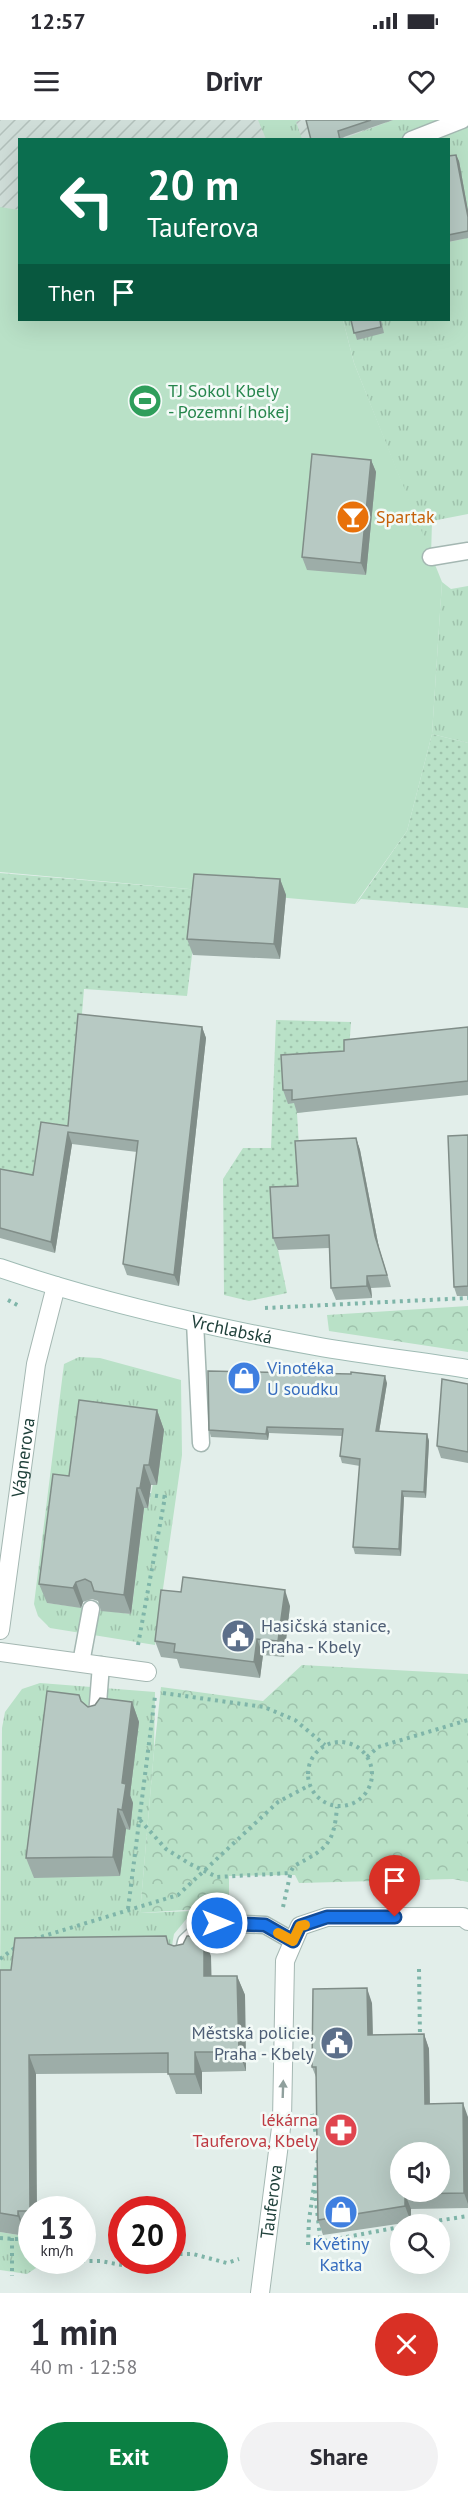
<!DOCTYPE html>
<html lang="en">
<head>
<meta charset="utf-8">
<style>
  :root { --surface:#fff; --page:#f2f2f3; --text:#2b2b33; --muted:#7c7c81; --accent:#0b8043 }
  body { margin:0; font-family:"PT Sans",sans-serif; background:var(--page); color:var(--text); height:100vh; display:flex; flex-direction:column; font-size:22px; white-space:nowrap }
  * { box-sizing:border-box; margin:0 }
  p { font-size:20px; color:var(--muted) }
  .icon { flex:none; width:33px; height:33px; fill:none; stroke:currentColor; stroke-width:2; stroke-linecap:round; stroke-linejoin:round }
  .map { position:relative; height:2173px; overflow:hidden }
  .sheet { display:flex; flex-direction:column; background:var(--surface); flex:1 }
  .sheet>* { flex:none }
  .guide { position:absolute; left:18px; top:18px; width:432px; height:183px; border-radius:0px; box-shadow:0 6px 24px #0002; background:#0b6e4f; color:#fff; overflow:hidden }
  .controls { position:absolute; left:390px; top:2022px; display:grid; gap:12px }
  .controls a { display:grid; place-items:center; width:60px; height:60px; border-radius:50%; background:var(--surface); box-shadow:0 6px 24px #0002; font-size:30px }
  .speed { position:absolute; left:18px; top:2076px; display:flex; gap:12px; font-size:30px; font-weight:700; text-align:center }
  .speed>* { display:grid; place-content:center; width:78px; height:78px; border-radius:50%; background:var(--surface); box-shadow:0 6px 24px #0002; line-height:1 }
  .speed small { font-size:15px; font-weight:400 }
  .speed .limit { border:9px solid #d22; background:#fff; color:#111 }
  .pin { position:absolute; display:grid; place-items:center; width:51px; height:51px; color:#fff; margin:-62px -26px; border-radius:50% 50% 50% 0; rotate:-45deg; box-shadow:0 0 6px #0007 }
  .pin .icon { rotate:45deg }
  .me { position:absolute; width:66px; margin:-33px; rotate:90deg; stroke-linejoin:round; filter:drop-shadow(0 0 4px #0008) }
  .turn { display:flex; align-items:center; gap:21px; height:126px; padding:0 30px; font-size:27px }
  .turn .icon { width:78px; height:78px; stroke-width:2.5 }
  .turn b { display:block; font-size:42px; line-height:51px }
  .then { display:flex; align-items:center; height:57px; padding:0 30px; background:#0003; gap:12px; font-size:22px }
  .round { display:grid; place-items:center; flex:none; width:63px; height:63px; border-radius:32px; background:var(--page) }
  .headline { display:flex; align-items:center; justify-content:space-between; height:102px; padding:0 30px }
  h1 { font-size:36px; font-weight:700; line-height:45px }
  .action { display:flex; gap:12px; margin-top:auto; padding:12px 30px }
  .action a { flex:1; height:69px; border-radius:36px; background:var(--accent); color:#fff; font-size:24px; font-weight:700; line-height:69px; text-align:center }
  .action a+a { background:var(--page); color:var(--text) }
  .status { display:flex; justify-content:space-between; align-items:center; height:42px; padding:0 30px; background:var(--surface); direction:ltr }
  .status svg { height:16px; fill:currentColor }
  header { display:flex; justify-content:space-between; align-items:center; height:78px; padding:0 30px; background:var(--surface); font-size:27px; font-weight:700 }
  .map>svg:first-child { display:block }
  .industrial { fill:url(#industrial-furrows) }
  .grass { fill:url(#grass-tufts); fill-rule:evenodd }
  .park { fill:url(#park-crowns) }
  .garden { fill:url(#garden-dots) }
  .pitch { fill:#b9e1c7 }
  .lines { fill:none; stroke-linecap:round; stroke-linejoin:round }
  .lane-casing { stroke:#a4b7b2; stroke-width:19 }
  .street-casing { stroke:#a4b7b2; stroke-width:20 }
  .secondary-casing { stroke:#9fbbb4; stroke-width:20 }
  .path { stroke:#7fb5a9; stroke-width:4; stroke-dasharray:3 4.5; stroke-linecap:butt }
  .lane { stroke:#fff; stroke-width:16 }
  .street { stroke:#fff; stroke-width:18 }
  .secondary { stroke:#fff; stroke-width:18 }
  .wall { fill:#9dada8 }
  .shaded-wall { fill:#808d88 }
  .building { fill:#b7c9c3; stroke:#808d88; stroke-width:1.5; fill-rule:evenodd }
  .oneway { fill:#90a09d }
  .route-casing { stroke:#114b97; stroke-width:15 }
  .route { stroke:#1a73e8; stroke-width:10 }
  .slow { stroke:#f59e0b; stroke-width:10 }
  .labels { text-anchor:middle; stroke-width:5; stroke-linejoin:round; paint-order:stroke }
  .leisure-label { font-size:18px; fill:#27864d; stroke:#f3faf7; text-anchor:start }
  .food-label { font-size:18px; fill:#c56008; stroke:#f3faf7; text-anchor:start }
  .street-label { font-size:18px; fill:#20413b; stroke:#f3faf7 }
  .shop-label { font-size:18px; fill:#366cbe; stroke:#f3faf7; text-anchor:start }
  .service-label { font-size:18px; fill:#4e5e75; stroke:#f3faf7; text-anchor:start }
  .health-label { font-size:18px; fill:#be3a42; stroke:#f3faf7; text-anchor:end }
</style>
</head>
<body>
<div class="status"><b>12:57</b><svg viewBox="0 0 49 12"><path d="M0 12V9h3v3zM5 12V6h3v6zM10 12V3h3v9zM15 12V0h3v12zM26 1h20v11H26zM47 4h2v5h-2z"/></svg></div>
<header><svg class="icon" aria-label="menu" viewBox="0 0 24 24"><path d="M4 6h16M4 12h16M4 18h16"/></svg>Drivr<svg class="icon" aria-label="heart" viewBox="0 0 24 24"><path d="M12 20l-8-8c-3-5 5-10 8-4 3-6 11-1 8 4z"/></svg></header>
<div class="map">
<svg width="468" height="2173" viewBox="0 0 468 2173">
  <defs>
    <pattern id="industrial-furrows" width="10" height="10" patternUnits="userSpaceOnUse" patternTransform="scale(1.5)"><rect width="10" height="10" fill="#d0ded9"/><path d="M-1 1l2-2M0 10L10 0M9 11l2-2" fill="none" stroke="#b2c0bb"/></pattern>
    <pattern id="grass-tufts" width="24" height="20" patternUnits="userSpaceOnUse" patternTransform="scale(1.5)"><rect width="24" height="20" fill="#b9e1c7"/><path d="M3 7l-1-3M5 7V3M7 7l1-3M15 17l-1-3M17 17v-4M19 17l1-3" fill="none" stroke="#9fc2ac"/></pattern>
    <pattern id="park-crowns" width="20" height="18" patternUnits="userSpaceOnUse" patternTransform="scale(1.5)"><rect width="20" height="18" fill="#b9e1c7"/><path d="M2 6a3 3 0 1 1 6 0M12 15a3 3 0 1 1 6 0" fill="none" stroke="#9fc2ac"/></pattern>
    <pattern id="garden-dots" width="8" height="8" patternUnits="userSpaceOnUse" patternTransform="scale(1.5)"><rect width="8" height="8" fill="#b9e1c7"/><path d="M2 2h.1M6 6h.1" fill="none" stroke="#9fc2ac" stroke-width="1.8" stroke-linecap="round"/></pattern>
  </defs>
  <rect width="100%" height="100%" fill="#e2eeea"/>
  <path class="industrial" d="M0,0H468V132L449,136L448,20H20L19,90L0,88Z"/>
  <path class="grass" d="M258,0H300L296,2L302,19H266Z
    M393,0H468V91L449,43L448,20H340Z
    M468,118V394L432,401L431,437L354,243L343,200H352L383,213L381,200H448L449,122Z
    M442,462L451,469L468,466V623L432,614Z
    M79,1237L100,1238L181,1260L182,1335L155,1525L50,1508L38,1496L34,1484L64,1244ZM164,1310L148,1388H144L131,1494L47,1483L76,1376Z
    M40,1563L155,1572L154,1631L140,1793L193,1791L174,1814L170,1836L0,1870L2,1608L5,1592L22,1569Z
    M25,2111H31L32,2140L38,2141L36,2148L27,2154L0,2150V2112L25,2116Z"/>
  <path class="park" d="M468,1186V1232L329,1211L327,1195Z
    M302,1545L468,1554V1762L453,1759L299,1763L295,1755L229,1756V1787L140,1793L154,1631L161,1567L263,1581Z"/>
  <path class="garden" d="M432,614L468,623V788L361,779L356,784L407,711Z
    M0,753L200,770L187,876L84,869L72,1017L36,1076L0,1060Z
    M276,900L351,902L348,944L304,983V992L297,993L301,1059L309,1077L274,1080L278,1130L287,1173L249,1181L224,1175L223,1059L243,1028H271Z"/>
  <path class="pitch" d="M0,87L19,90L20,200H343L354,243L442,462L432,614L407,711L355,784L0,752Z"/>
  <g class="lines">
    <g class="lane-casing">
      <path id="lane" d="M411,20L462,0
        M431,437L468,431
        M195,1202L201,1323
        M81,1543L91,1489
        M97,1596L101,1545
        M183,1835L186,1822L199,1810L217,1803L265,1805L293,1821"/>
    </g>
    <g class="street-casing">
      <g id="street">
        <path id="s1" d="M0,1510L36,1244L56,1166"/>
        <path d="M0,1532L147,1552"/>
        <path id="s2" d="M260,2173L282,2000L285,1841L300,1806L327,1797H463L468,1801"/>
      </g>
    </g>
    <g class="secondary-casing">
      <g id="secondary">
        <path id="s3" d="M0,1148C102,1183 209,1207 315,1226C365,1235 417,1241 468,1249"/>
      </g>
    </g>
    <path class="path" d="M8,1180L19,1186
      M265,1188L468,1178
      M138,1525L165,1377L150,1375
      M163,1573L264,1587L295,1600L325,1625
      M308 1654a32 32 0 1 1 64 0a32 32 0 1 1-64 0Z
      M367,1637L378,1627L468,1600
      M140,1700L166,1729L190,1744L217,1757L291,1753
      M283,1787L291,1751L294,1746C326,1729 334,1725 337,1687
      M128,1789L155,1576
      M34,1819L178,1775L278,1682L310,1665
      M0,1839L16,1827
      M419,1849L420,1917
      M312,1994L318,2025
      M314,2063L320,2117L325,2121L400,2107
      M417,2104L468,2096
      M0,2118L32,2120
      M12,2118V2156
      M308,2125L309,2100L318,2039
      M172,2134H193L227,2143L239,2139
      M53,2140L54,2152
      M82,2141H100L133,2147L152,2140"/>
    <use href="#lane" class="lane"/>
    <use href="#street" class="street"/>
    <use href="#secondary" class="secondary"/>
  </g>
  <path class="wall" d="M306,0H393L341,18V20H311Z
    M456,35L459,41L468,91V118L448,122V36Z
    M351,200H381L384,213L357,220Z
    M371,340L376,352L366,455L307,450L302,437Z
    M280,759L286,775L280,839L193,835L187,819Z
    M202,907L206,918L179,1166L127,1155L123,1144L137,1032L72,1024L55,1133L0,1118V1049L33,1055L68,1006Z
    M468,907V975L297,993L294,983L288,984L283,970L344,931Z
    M468,1015V1176H457L454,1167Z
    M356,1018L360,1030L379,1128L391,1167L371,1168L372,1178L336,1180L331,1168L329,1128L278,1130L273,1118L298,1066Z
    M387,1263L379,1312L427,1314L429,1321L426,1378L404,1377L401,1436L355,1434L353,1427L360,1346L342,1343L340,1336L342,1316L269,1313L268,1320L211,1317L209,1310Z
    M468,1264V1343L441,1338L437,1326Z
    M157,1290L164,1310L157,1365H151L148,1388H144L131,1494L101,1491L98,1481L92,1479L83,1482L81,1488L47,1483L39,1464L69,1356Z
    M290,1486L284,1537L263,1535L260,1558L180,1548L177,1539L161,1537L155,1521Z
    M82,1582L88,1587L132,1582L139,1602L130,1675L133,1683L130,1710L126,1709L120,1756L34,1758L26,1738Z
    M168,1824L174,1826L211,1836V1856H237L245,1875L246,1951L202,1952V1974H176L168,1953L36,1954L32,2111H25V2116L0,2112V1850H11Z
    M372,1883L373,1915L424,1914L429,1929L430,1984L468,1997V2088L411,2089V2102L323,2115L318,2100L316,1957L312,1947Z"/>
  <path class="shaded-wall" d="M456,35L459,41L468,91V97Z
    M371,340L376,352L366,455L361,443Z
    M280,759L286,775L280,839L274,824Z
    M202,907L206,918L179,1166L174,1155Z
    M68,1012L72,1024L55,1133L51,1122Z
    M356,1018L360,1030L379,1128L391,1167L375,1116Z
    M367,1156L371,1168L372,1178L367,1166Z
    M385,1256L387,1263L378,1318L376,1311Z
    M157,1290L164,1310L157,1365L149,1345Z
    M267,1307L269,1313L268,1320L266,1314Z
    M427,1314L429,1321L426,1378L424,1372Z
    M144,1345L151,1365L148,1388L140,1368Z
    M137,1368L144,1388L131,1494L124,1475Z
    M402,1371L404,1377L401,1436L399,1429Z
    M76,1462L83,1482L81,1488L73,1468Z
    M285,1470L290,1486L284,1537L278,1521Z
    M257,1519L263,1535L260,1558L254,1542Z
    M132,1582L139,1602L130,1675L133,1683L130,1710L122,1690V1663Z
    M118,1689L126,1709L120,1756L113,1737Z
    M204,1816L211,1836L212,1876L204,1856Z
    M237,1856L245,1875L246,1951L239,1932Z
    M367,1868L372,1883L373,1930L368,1915Z
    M424,1914L429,1929L430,1999L425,1984Z
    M195,1932L202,1952V1974L195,1954Z
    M29,1935L36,1954L37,2090H32V2095L30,2091Z
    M463,1983L468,1997V2084L464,2073Z
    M405,2074L411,2089V2102L405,2086Z
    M18,2091L25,2111V2116L18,2096Z"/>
  <path class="building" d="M306,0H371L338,11L340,20H311Z
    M456,35L468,97V111L448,115V36Z
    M351,200H380L381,207L354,213Z
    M312,334L371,340L361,443L302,437Z
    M194,754L280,759L274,824L187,819Z
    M78,894L202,907L174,1155L123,1144L138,1021L68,1012L51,1122L0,1108V1049L33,1055L41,1002L68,1006Z
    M468,907V961L292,980V970H283L281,935L344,931V920Z
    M468,1015V1166L454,1167L448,1016Z
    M356,1018L375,1116L387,1155L367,1156V1166L331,1168L329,1115L273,1118L270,1067L298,1066L295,1021Z
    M208,1251L351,1254V1252L385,1256L376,1311L427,1314L424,1372L402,1371L399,1429L353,1427L360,1339L340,1336L343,1309L267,1307L266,1314L209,1310Z
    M442,1259L468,1264V1332L437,1326Z
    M79,1280L157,1290L149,1345H144L140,1368H137L124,1475L94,1471L91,1462L85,1459L76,1462L73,1468L39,1464L53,1354L69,1356Z
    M183,1457L285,1470L278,1521L257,1519L254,1542L174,1532L175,1524L155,1521L161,1470L181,1472Z
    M47,1571L79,1575L81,1581L88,1587L95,1585L100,1578L132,1582L122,1663L126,1664L122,1690L118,1689L113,1737L26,1738Z
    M166,1816L168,1824L174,1826L183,1824L187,1816H204V1856H237L239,1932H195V1954H168V1933L29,1935L30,2091H18V2096L0,2093V1850H11L15,1818Z
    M367,1868L368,1915L424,1914L425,1984L463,1983L464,2073L405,2074V2086L318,2100L316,1947H312L313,1869ZM400,2032H440V2072H400Z"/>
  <defs><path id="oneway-solid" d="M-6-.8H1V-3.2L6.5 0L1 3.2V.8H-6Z" transform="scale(1.5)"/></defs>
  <use class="oneway" href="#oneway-solid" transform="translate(283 1969) rotate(-88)"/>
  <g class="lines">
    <g class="route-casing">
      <path id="route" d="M217,1803L265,1805L293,1821L300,1806L327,1797H395"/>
    </g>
    <use href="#route" class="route"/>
    <path class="slow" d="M278,1813L293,1821L300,1806L305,1805"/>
  </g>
  <defs>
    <g id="stadium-disc" transform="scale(1.725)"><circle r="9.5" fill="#2e9e5b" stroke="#f3faf7"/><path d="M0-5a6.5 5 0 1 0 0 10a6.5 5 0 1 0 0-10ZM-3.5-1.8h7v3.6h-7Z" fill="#fff"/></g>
    <g id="bar-disc" transform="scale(1.725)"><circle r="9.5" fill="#e8710a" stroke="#f3faf7"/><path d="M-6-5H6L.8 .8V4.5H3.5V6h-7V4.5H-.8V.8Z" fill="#fff"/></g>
    <g id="shop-disc" transform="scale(1.725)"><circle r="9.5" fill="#3f7fe0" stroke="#f3faf7"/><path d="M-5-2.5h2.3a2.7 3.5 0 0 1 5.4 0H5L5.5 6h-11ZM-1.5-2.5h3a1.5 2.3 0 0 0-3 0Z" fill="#fff"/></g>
    <g id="civic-disc" transform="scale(1.725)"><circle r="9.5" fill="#5c6f8a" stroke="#f3faf7"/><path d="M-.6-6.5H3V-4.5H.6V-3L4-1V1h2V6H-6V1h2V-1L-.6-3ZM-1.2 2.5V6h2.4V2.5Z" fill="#fff"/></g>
    <g id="pharmacy-disc" transform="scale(1.725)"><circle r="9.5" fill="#e0444e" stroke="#f3faf7"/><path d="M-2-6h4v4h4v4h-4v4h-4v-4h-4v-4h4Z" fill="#fff"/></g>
  </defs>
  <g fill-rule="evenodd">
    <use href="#stadium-disc" x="145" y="281"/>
    <use href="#bar-disc" x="353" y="397"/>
    <use href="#shop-disc" x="244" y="1258"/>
    <use href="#civic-disc" x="238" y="1516"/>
    <use href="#civic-disc" x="337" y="1923"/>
    <use href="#pharmacy-disc" x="341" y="2010"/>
    <use href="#shop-disc" x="341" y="2092"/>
  </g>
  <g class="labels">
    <g class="leisure-label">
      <text x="168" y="277">TJ Sokol Kbely<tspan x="168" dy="21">- Pozemní hokej</tspan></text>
    </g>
    <g class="food-label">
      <text x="376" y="403">Spartak</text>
    </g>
    <g class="street-label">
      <text dy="6" stroke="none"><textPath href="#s3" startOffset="240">Vrchlabská</textPath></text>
      <text dy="6" stroke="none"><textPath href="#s1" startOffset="174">Vágnerova</textPath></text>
      <text dy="6" stroke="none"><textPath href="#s2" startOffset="92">Tauferova</textPath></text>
    </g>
    <g class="shop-label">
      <text x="267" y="1254">Vinotéka<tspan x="267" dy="21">U soudku</tspan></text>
      <text x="341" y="2130" text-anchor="middle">Květiny<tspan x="341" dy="21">Katka</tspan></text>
    </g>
    <g class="service-label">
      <text x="261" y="1512">Hasičská stanice,<tspan x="261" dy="21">Praha - Kbely</tspan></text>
      <text x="314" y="1919" text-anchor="end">Městská policie,<tspan x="314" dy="21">Praha - Kbely</tspan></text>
    </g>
    <g class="health-label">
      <text x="318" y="2006">lékárna<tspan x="318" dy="21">Tauferova, Kbely</tspan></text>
    </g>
  </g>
</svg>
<div class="controls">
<a><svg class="icon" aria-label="sound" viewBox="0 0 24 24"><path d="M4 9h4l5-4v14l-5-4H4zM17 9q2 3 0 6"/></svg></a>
<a><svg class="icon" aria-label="search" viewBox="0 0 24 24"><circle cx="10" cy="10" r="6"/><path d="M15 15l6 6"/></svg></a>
</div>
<div class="speed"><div>13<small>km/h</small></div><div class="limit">20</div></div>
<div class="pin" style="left:395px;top:1797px;background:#d93025"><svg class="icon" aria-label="arrive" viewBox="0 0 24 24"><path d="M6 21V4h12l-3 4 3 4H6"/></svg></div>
<svg class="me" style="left:217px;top:1803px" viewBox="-20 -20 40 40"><circle r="17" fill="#1a73e8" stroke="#fff" stroke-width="3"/><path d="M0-11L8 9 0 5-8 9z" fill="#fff"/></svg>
<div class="guide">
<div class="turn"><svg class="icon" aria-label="left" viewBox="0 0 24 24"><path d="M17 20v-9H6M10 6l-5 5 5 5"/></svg><div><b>20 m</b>Tauferova</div></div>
<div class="then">Then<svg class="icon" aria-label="arrive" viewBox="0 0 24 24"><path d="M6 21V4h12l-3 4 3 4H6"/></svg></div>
</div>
</div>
<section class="sheet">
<div class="headline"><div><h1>1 min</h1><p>40 m · 12:58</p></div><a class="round" style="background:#d93025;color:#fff"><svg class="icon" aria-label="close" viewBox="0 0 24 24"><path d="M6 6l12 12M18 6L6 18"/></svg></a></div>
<div class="action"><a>Exit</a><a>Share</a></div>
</section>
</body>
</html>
